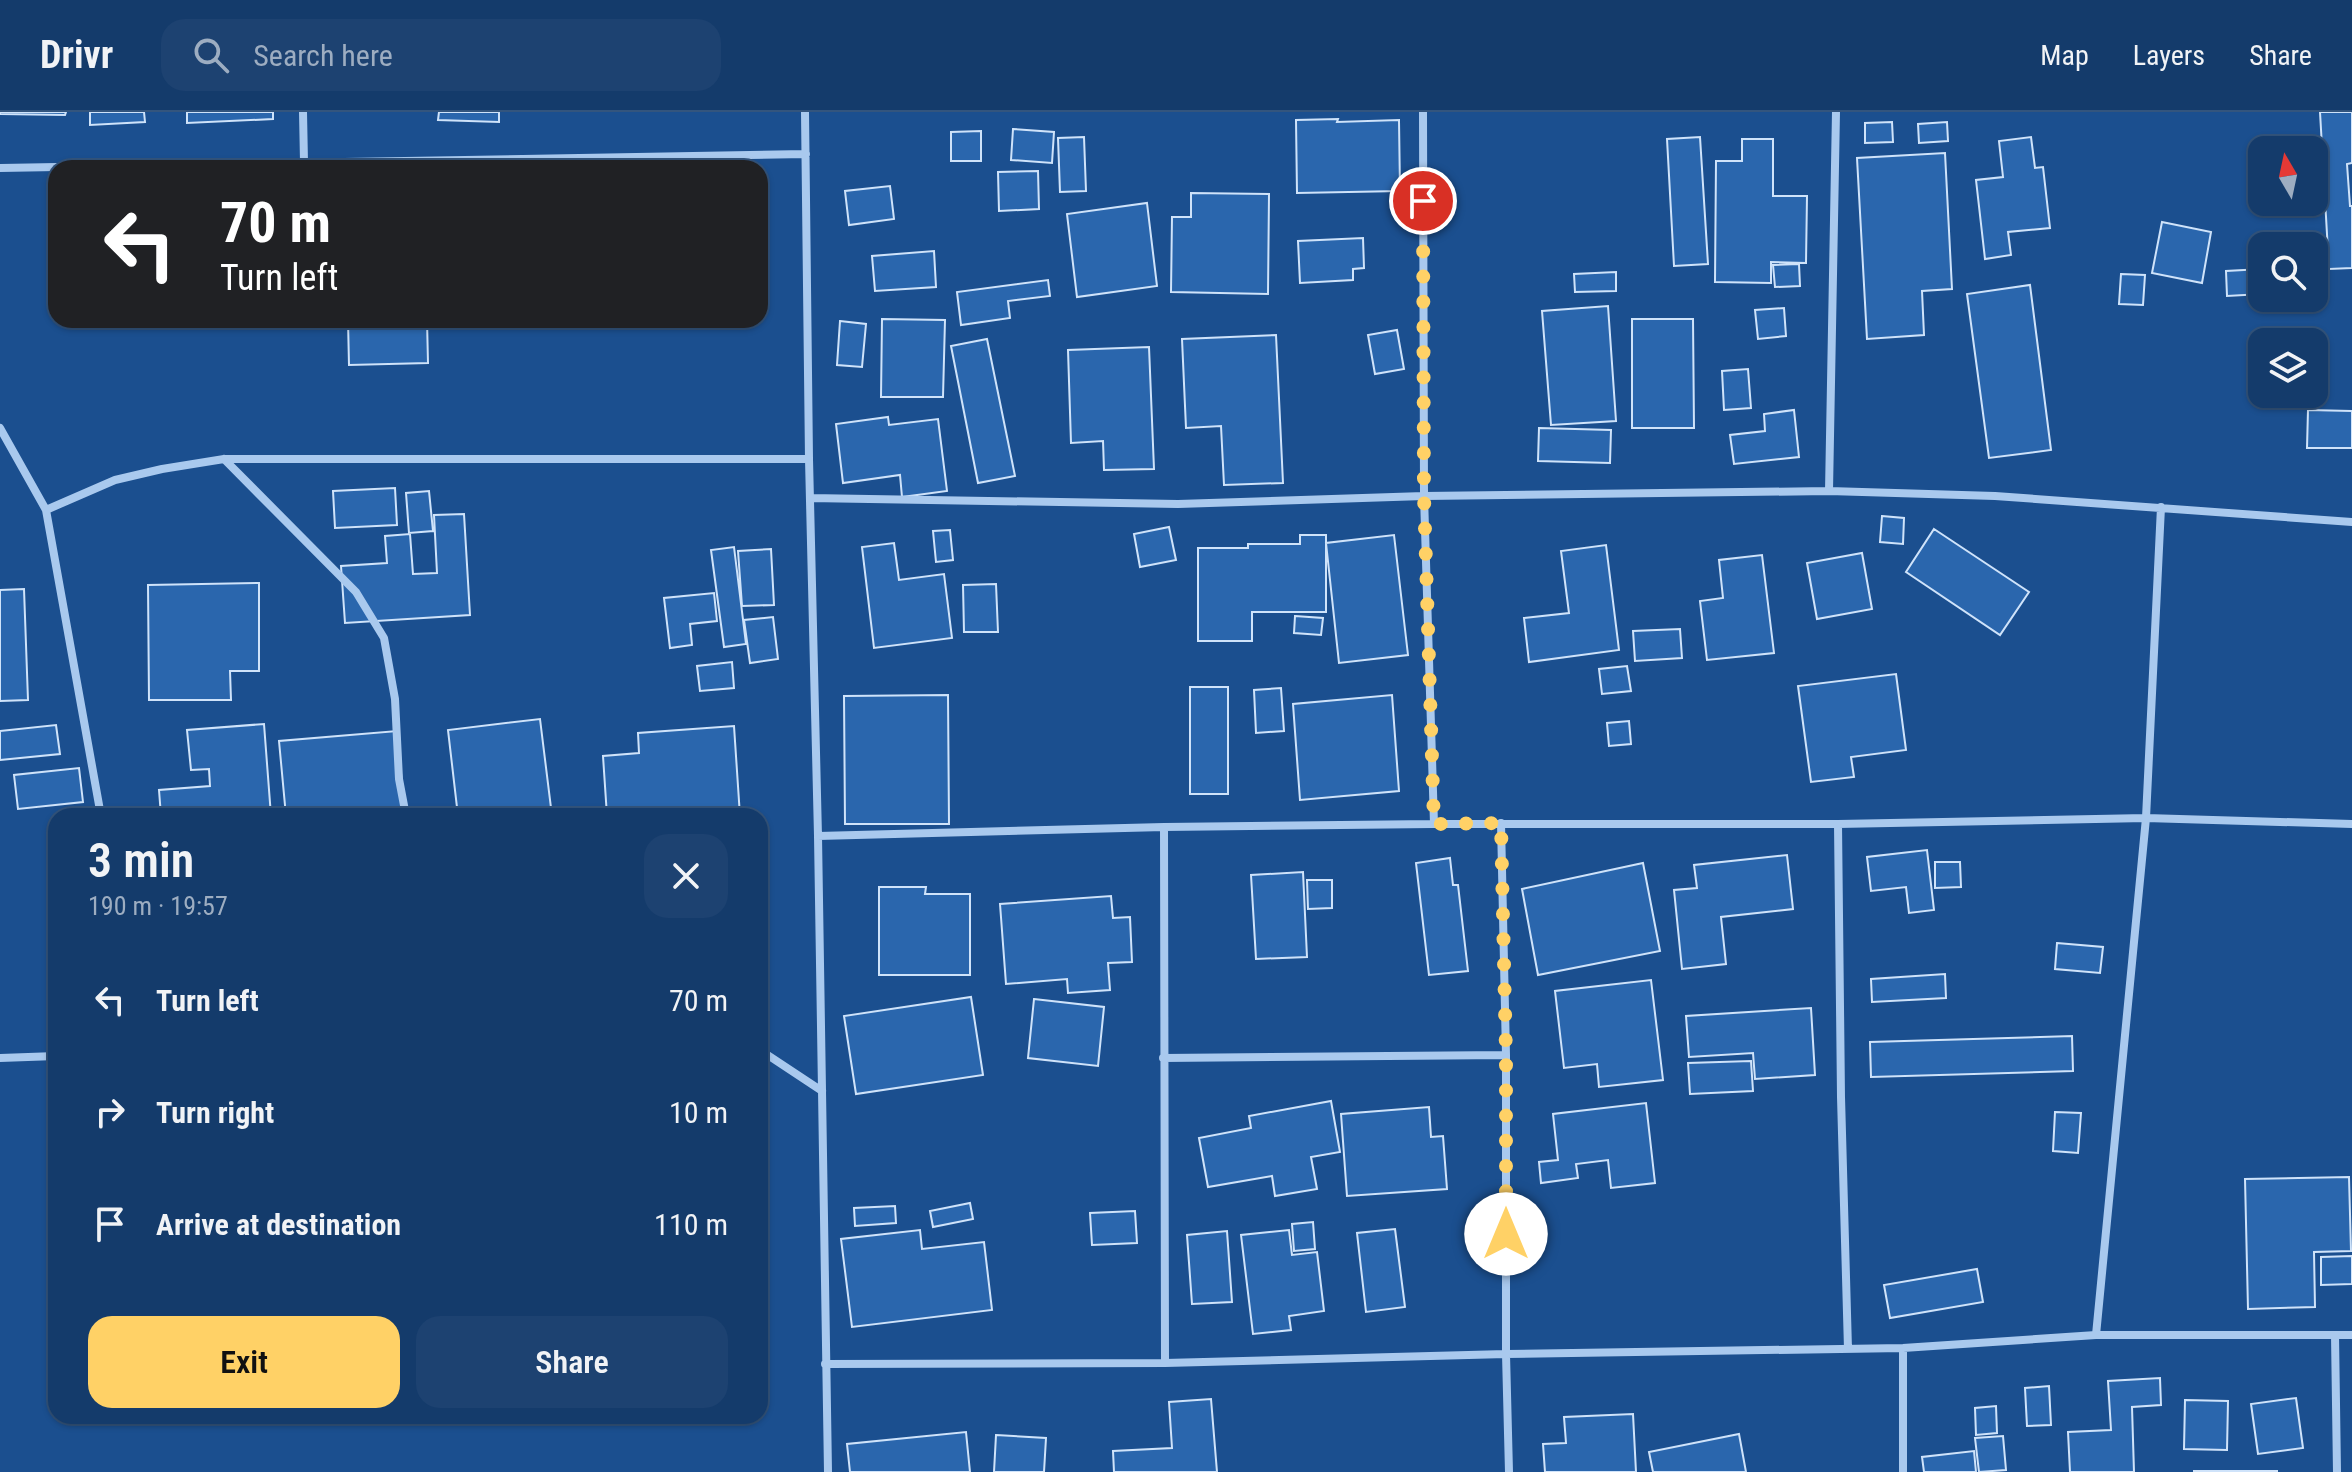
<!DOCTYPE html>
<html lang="en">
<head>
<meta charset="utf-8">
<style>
  :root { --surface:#143b6b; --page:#1d4271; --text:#f1f3f6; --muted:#9dadc1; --line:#33557e; --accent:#ffd166 }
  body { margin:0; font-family:"Roboto Condensed",sans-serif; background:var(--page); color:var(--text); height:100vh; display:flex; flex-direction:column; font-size:30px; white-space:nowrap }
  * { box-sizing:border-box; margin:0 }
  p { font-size:26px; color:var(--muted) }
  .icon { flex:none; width:44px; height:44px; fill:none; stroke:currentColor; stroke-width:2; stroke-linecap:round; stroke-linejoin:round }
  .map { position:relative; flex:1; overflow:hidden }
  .sheet { position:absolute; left:48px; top:696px; width:720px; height:616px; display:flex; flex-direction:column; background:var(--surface); border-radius:24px; box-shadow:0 2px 6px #0004,0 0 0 2px var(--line) }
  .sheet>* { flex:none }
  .banner { position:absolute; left:48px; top:48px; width:720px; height:168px; border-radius:24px; box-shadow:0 2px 6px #0004,0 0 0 2px var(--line); background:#202124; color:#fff; overflow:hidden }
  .needle { width:52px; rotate:351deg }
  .controls { position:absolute; left:2248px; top:24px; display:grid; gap:16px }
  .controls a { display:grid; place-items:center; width:80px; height:80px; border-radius:16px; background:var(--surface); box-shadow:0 2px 6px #0004,0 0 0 2px var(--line); font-size:40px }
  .pin { position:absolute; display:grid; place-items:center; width:68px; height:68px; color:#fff; margin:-34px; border:4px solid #fff; border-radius:50%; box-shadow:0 2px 8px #0007 }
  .me { position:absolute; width:88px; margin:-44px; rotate:0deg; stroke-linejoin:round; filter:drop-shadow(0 0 6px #0008) }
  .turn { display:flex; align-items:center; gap:28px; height:168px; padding:0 40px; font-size:36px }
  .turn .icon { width:104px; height:104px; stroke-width:2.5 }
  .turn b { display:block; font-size:56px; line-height:68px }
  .round { display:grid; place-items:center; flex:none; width:84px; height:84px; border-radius:24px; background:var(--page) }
  .headline { display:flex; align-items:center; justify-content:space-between; height:136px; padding:0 40px }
  h1 { font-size:48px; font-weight:600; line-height:60px }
  .primary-button { display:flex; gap:16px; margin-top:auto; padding:16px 40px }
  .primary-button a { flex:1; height:92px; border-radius:24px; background:var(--accent); color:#111; font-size:32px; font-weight:600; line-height:92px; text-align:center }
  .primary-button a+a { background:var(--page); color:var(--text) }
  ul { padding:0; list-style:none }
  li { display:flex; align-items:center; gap:24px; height:112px; padding:0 40px }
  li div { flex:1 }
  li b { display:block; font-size:30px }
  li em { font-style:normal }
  header { display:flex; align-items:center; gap:48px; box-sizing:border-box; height:112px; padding:0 40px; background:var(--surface); border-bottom:2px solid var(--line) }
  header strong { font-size:38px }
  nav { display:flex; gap:44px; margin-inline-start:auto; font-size:28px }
  .search { width:560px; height:72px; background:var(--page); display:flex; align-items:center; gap:20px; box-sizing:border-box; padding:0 28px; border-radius:24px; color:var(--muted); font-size:30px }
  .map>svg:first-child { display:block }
  .building { fill:#2a66ad; stroke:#cfe3fa; stroke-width:2 }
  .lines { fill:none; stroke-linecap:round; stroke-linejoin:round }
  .street { stroke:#a9c9ee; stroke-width:8 }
  .route { stroke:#ffd166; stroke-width:14; stroke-dasharray:0 25.2 }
</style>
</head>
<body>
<header>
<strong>Drivr</strong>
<div class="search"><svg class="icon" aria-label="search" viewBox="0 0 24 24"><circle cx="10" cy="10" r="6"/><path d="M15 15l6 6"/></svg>Search here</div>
<nav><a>Map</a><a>Layers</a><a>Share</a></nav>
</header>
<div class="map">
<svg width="2352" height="1360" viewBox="0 0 2352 1360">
  <rect width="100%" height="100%" fill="#1b4f8f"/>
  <path class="building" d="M0,0H66L65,3L0,2Z
    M90,0H144L145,10L90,13Z
    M187,0H273V7L187,11Z
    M439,0H499V10L438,8Z
    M2320,0H2352V51L2347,52L2350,94H2352V156L2329,157Z
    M1338,7L1337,10L1399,8L1400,79L1297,81L1296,8Z
    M1892,10L1893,30L1865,31V11Z
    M1947,10L1948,29L1919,31L1918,12Z
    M1013,17L1054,20L1052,51L1011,48Z
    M981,19V49H951V20Z
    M1084,25L1086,79L1060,80L1058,26Z
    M1700,25L1708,152L1674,154L1667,27Z
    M2031,25L2035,56L2043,55L2050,116L2008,120L2011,143L1985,147L1976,68L2003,65L1999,29Z
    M1742,27H1773V84H1807L1806,151L1771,150V171L1715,170L1716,49H1742Z
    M1945,41L1952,177L1922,179L1924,223L1867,227L1857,46Z
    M1038,59L1039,97L999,99L998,60Z
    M890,74L894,107L849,113L845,79Z
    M1191,81L1269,82L1268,182L1171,180L1172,105H1191Z
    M1147,91L1157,174L1077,185L1067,102Z
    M2162,110L2211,120L2202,171L2152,161Z
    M1363,126L1364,156L1353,157V168L1300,171L1298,129Z
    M934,139L936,175L875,179L872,144Z
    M1799,152L1800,174L1775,175L1773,153Z
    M2262,157V182L2227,184L2226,159Z
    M1616,160V179L1575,180L1574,162Z
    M2121,162L2145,163L2143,193L2119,192Z
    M1048,168L1050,184L1008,189L1010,206L961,213L957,180Z
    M2030,173L2051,338L1989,346L1967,182Z
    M1608,194L1616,309L1551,313L1542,199Z
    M1784,196L1786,224L1758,227L1755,198Z
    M882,207L945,208L943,285H881Z
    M1632,207H1693L1694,316H1632Z
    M348,208H427L428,251L349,253Z
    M840,209L866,212L862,255L837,253Z
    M1397,218L1404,257L1375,262L1368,223Z
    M1276,223L1283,371L1224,373L1221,314L1186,316L1182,227Z
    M987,227L1015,364L978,371L951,234Z
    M1149,235L1154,357L1104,358L1103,329L1071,331L1068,238Z
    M1748,257L1751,296L1724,298L1722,259Z
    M1794,298L1799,345L1734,352L1730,323L1765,319L1764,302Z
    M2308,298L2352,299V336H2307Z
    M888,305L889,313L938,307L947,379L902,385L900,363L843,371L836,312Z
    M1539,316L1611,318L1610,351L1538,349Z
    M395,376L397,413L335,416L333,379Z
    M429,379L433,419L409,421L406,381Z
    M464,402L470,503L345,511L341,454L387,451L385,424L410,422L413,462L437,461L434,403Z
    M1882,404L1904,406L1903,432L1880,430Z
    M1169,415L1176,448L1140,455L1134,422Z
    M1934,417L2029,480L2000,523L1906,460Z
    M950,418L953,448L936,450L933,419Z
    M1300,423H1326V500H1252V529H1198V436H1248V432H1300Z
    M1394,423L1408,543L1339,551L1326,431Z
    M894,431L899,468L944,462L952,526L874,536L862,435Z
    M1606,433L1619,538L1529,550L1524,506L1569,501L1561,439Z
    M734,435L746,532L724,535L711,438Z
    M771,437L774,493L742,494L738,439Z
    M1862,441L1872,497L1817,507L1807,451Z
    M1762,443L1774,541L1707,548L1700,489L1723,486L1719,448Z
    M259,471V559H230L231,588H149L148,473Z
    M996,472L998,520H964L963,473Z
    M24,477L28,588L0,589V478Z
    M714,481L717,509L690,512L692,533L670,536L664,486Z
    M1295,504L1323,506L1321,523L1294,521Z
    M773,505L778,547L750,551L744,508Z
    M1680,517L1682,546L1635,549L1633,519Z
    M732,550L734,576L700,579L697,554Z
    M1627,554L1631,579L1602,582L1599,557Z
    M1896,562L1906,638L1851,645L1854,665L1811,670L1798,574Z
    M1190,575H1228V682H1190Z
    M1281,576L1284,619L1256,621L1254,578Z
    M948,583L949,712H845L844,584Z
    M1392,583L1399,679L1300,688L1293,592Z
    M540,607L552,704H458L448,618Z
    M1629,609L1631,632L1609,634L1607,611Z
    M264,612L271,704H161L159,678L210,674L209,657L191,658L187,618Z
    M56,613L60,642L0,648V619Z
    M734,614L740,704H607L603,644L639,641L638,621Z
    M397,619L405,704H286L279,629Z
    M79,656L83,690L18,697L14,663Z
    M1927,738L1934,798L1909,801L1906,775L1871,779L1867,745Z
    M1787,743L1793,797L1721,805L1726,852L1682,857L1674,778L1697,776L1694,753Z
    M1450,746L1453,773H1458L1468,859L1429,863L1416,751Z
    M1935,750H1960L1961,775L1935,776Z
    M1643,751L1660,839L1538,863L1522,777Z
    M1303,760L1307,845L1256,847L1251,763Z
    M1307,768H1332V796L1308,797Z
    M879,775H926L925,782H970V863H879Z
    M1111,784L1113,806L1130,805L1132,850L1108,851L1110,878L1068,881L1067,867L1006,872L1000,792Z
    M2057,831L2103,835L2100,861L2055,857Z
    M1945,862L1946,886L1872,890L1871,867Z
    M1651,868L1663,968L1599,975L1597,952L1564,956L1555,879Z
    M971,885L983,963L856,982L844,904Z
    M1034,887L1104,895L1098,954L1028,946Z
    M1811,896L1815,963L1755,967L1753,941L1689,945L1686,904Z
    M2072,924L2073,959L1871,965L1870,930Z
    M1751,949L1753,979L1690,982L1688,951Z
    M1331,989L1340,1040L1311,1045L1317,1077L1275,1084L1272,1064L1208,1075L1199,1026L1251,1016L1249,1004Z
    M1646,991L1655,1071L1611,1076L1608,1048L1576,1052L1578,1066L1541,1071L1539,1050L1558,1048L1553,1002Z
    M1429,995L1431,1025L1443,1024L1447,1077L1347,1084L1341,1002Z
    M2055,1000L2081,1001L2078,1041L2053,1039Z
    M2349,1065L2351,1139L2314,1140L2315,1195L2248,1197L2245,1067Z
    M970,1091L973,1107L933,1115L930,1099Z
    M895,1094L896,1111L855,1114L854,1096Z
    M1135,1099L1137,1131L1092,1133L1090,1101Z
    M1313,1110L1315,1137L1294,1139L1292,1112Z
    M1395,1117L1405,1195L1366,1200L1357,1121Z
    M920,1118L922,1137L984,1130L992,1198L852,1215L841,1127Z
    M1289,1118L1292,1143L1317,1140L1324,1199L1289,1204L1291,1218L1253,1222L1241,1123Z
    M1227,1119L1232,1190L1192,1192L1187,1123Z
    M2352,1144V1172L2321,1173V1145Z
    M1977,1157L1983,1190L1890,1206L1884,1173Z
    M2160,1266L2161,1293L2132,1295L2134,1360H2070L2068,1320L2111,1318L2108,1269Z
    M2049,1274L2051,1313L2027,1314L2025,1276Z
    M2296,1286L2303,1336L2258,1342L2251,1292Z
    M1211,1287L1217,1360H1114L1113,1339L1172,1336L1169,1290Z
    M2185,1288L2228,1289L2227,1338L2184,1337Z
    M1996,1294L1997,1321L1976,1323L1975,1296Z
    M1633,1302L1636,1360H1545L1543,1332L1566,1331L1564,1305Z
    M966,1320L970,1360H850L847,1332Z
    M1739,1322L1746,1360H1653L1649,1340Z
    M996,1323L1046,1326L1044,1360H994Z
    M2003,1324L2006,1358L1979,1360L1975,1326Z
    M1974,1339L1976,1360H1924L1922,1345Z
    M2194,1359H2277V1360H2194Z"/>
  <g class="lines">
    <path class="street" d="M303,0L304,50
      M805,0L809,347L818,724L828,1360
      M1423,0L1424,384L1434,712
      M0,56L806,42
      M0,316L46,398L101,704
      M224,347L356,480L384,526L395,587L399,667L406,704
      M1829,379L1836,0
      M810,386L1178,392L1424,384L1829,379L1995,384L2352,410
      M46,398L115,368L162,357L224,347H809
      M1501,711L1506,943V1242L1509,1360
      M1838,712L1841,985L1848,1237
      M1164,715L1165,1251
      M818,724L1164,715L1434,712H1838L2146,706L2352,712
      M760,938L822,979
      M0,946L56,944
      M1163,946L1506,943
      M2096,1223L2146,706L2161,395
      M2335,1223L2337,1360
      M1903,1236V1360
      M825,1252L1165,1251L1506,1242L1903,1236L2096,1223H2352"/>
  </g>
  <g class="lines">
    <path class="route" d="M1423,89L1424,384L1434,712L1501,711L1506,943V1122"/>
  </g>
</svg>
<div class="controls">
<a><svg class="needle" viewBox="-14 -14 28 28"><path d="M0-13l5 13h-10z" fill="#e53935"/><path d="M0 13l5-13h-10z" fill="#9dadc1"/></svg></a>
<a><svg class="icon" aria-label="search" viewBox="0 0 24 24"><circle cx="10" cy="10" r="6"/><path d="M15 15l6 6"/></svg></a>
<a><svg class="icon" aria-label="layers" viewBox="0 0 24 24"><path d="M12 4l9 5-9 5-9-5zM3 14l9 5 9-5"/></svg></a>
</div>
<div class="pin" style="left:1423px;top:89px;background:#d93025"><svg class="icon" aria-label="arrive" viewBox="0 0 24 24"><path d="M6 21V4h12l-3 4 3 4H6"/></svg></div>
<svg class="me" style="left:1506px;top:1122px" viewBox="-20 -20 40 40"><circle r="19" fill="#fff"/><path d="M0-13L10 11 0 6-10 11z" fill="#ffd166"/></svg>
<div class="banner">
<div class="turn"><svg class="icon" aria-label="left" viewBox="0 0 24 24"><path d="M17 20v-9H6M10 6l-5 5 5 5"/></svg><div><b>70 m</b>Turn left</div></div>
</div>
<section class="sheet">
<div class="headline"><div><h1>3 min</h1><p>190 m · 19:57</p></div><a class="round"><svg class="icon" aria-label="close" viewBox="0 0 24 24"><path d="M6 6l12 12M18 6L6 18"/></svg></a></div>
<ul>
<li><svg class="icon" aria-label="left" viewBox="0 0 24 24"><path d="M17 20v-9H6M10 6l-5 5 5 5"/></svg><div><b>Turn left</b></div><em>70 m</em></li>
<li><svg class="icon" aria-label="right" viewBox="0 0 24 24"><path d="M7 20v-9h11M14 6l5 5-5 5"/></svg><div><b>Turn right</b></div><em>10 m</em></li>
<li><svg class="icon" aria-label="arrive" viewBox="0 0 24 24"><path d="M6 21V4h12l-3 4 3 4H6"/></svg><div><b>Arrive at destination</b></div><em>110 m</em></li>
</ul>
<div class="primary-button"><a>Exit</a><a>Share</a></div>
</section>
</div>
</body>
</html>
